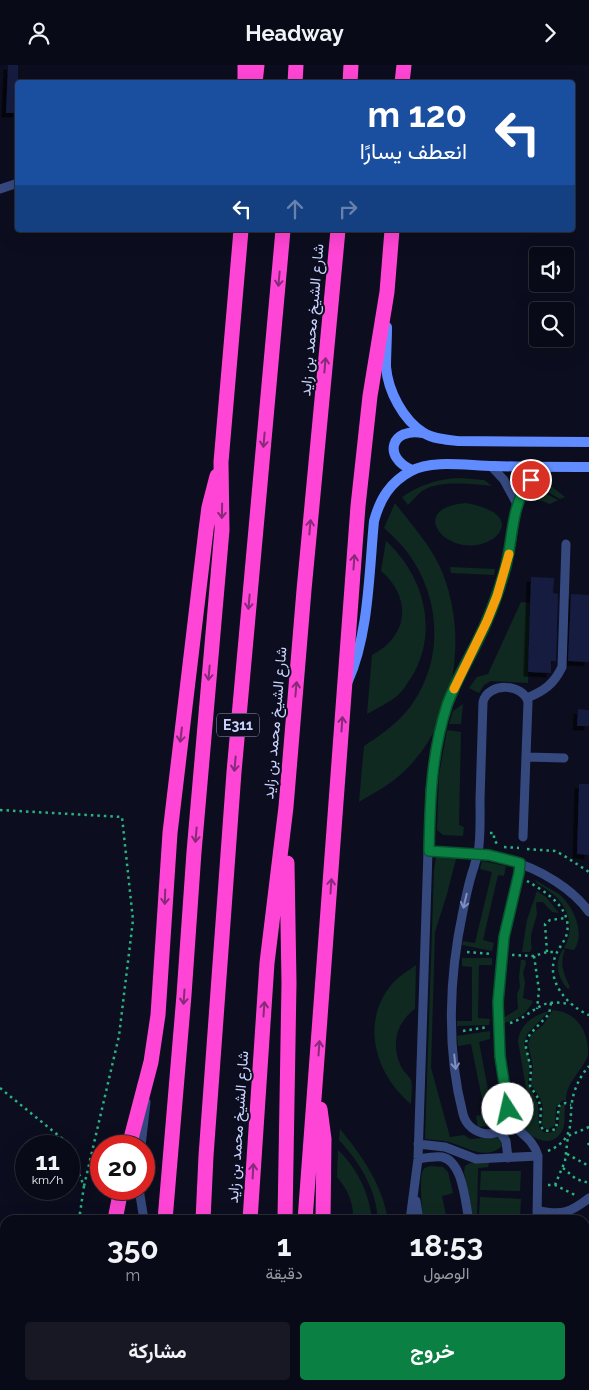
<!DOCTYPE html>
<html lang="ar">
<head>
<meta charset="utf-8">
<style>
  :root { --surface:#090a17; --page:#171824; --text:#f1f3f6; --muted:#999aa1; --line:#292b36; --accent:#0b8043 }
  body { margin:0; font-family:Raleway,Vazirmatn,sans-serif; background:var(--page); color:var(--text); direction:rtl; height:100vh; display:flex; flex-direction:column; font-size:19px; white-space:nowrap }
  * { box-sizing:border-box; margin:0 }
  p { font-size:16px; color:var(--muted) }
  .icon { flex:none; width:28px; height:28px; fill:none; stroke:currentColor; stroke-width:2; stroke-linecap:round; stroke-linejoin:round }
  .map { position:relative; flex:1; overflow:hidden; direction:ltr }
  .sheet { position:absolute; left:0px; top:1150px; width:590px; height:175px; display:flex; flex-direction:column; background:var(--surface); border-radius:15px 15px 0 0; box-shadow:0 5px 20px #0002,0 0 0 1px var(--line); direction:rtl }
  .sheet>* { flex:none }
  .top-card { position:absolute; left:15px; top:15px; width:560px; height:152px; border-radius:5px; box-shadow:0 5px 20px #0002,0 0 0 1px var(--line); direction:rtl; background:#1a4fa0; color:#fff; overflow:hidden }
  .buttons { position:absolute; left:529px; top:182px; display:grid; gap:10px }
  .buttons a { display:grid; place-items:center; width:45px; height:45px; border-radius:5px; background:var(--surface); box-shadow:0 5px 20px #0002,0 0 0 1px var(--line); font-size:25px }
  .speed { position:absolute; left:15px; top:1070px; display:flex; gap:10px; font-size:25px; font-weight:700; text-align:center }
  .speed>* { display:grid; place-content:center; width:65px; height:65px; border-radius:50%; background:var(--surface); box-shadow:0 5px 20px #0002,0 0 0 1px var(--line); line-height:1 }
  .speed small { font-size:12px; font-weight:400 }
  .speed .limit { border:8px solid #d22; background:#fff; color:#111 }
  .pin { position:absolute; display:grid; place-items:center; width:42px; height:42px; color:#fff; margin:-21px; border:2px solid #fff; border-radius:50%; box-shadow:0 1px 5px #0007 }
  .me { position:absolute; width:55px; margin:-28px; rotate:350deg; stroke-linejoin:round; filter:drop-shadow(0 0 4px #0008) }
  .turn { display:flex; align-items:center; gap:18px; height:105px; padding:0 25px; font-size:22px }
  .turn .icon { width:65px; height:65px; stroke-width:2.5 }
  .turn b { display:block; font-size:35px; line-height:42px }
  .lanes { display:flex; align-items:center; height:48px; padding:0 25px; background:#0003; justify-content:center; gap:25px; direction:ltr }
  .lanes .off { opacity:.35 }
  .eta { display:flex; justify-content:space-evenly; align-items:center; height:85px; text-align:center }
  .eta b { font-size:30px; font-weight:700; line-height:35px }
  .primary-button { display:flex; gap:10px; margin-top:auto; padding:10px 25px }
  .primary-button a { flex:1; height:58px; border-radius:5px; background:var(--accent); color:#fff; font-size:20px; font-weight:700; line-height:58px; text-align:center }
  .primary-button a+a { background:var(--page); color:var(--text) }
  header { display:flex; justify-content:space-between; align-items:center; height:65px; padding:0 25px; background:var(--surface); font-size:22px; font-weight:700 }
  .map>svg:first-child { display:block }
  .green { fill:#0f2920 }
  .building { fill:#181b40; filter:url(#shadow) }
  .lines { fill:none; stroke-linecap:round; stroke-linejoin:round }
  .path { stroke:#2bb282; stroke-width:2.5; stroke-dasharray:2.5 4; stroke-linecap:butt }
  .lane { stroke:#36497f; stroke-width:9 }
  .secondary { stroke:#618cff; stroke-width:10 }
  .highway { stroke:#ff45d5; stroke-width:15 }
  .oneway { stroke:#862a7a }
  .oneway2 { stroke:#808ebf }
  .route-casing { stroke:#07532c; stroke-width:12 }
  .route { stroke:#0b8043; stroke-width:9 }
  .slow { stroke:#f59e0b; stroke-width:9 }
  .labels { text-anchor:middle; stroke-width:4; stroke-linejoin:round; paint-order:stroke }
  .shield { fill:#0c0e1f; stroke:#9199bc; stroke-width:1 }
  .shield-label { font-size:14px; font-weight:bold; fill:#cad4ff }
  .street-label { font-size:15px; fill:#cad4ff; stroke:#0c0e1f }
</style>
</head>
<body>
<header><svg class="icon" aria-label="forward" viewBox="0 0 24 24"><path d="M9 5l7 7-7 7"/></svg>Headway<svg class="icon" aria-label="person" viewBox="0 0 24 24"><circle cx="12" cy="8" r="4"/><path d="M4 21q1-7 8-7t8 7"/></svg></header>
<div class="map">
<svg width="589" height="1325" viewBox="0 0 589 1325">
  <defs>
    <filter id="shadow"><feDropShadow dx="-4.5" dy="4.5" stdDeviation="0" flood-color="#0009"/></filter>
  </defs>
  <rect width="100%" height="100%" fill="#0c0e1f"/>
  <path class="green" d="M459,413L484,415L492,421C472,419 439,415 422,426C417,430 413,435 408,440L402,432C420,420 437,414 459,413Z
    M546,417L565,432L560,434L539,422Z
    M537,424L558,435L550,439L531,432Z
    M395,438C410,458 428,477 439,500C470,566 457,661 400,710C388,721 372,729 359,737L364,681C379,671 394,661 406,647C444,601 443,536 408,488C401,479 393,471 384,463Z
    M466,438C479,440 512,449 499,468C496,472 492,475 487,477C447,494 405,443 466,438Z
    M386,476C422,509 438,561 415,606C410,614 404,625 397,631C388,638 377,643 367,649L372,590C409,571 412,532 381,506Z
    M450,502L495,504L494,510L451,508Z
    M521,537L530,538L528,618L491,616L484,620L479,628L469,623L477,612L488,609Z
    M463,639L461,659H449L453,646Z
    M447,665L461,667L459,760L464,762L463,771L443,770L437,765L439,710Z
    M436,792H455L456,794L447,829L435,867L431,1003L450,1072L464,1070L470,1074L498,1072L501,1074L502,1081C486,1096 466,1082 449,1077C441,1075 433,1075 425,1074L434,805Z
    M482,796L506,801L504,811L498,810L483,875L494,878L492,886L462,880L463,876L475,878L492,807L480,804Z
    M535,815C543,820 551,824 559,829C573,841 586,868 574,885L564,883C576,864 568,839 550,827C545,822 538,821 535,815Z
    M537,826L546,832L559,848L552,847L543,837H537L536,839L537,849L531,870V881L532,882L530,887H522L527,855Z
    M563,884L565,885C559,898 564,910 570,922L568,924C557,912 554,898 563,884Z
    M462,893H492V900H479L478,953L490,954L489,960L457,961V956H472V902L462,901Z
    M521,895H525L526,898L523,908L525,917L523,933L533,936C527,949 517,955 504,958L503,953L518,944L517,929L520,922L519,912Z
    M416,900L415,944C397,957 391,978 400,999C402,1005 408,1010 411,1015C413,1021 411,1032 411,1039C375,1009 360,957 392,919C399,911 408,906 416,900Z
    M553,945C576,947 589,965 588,990C582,1007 566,1016 566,1036L563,1035L556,1042L555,1060L549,1064L544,1063L542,1059L543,1042L540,1033L531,1020L533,1001L528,979L531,970L543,960Z
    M549,946L527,969L524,978L530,996L528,1019L538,1039L539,1062L543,1067L549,1068L555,1066L559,1059V1045L561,1040L565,1039C564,1047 566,1059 562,1066C549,1088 525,1069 516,1054L532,1047L528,1035L518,976C520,959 534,950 549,946Z
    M490,966V974L479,977L493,1051L502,1049V1054L496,1059L478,1062L476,1051L485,1049L471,979L458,981L457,971Z
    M340,1064C362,1091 382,1119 388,1155H378C376,1123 360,1098 339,1075Z
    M338,1085C358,1104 369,1128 372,1155H353C354,1138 348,1125 337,1112Z
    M470,1098H489L488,1102L478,1103L477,1153H487V1155H474L473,1152L464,1107L465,1101Z
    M430,1101L443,1102L448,1107L453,1128L442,1131L447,1155H424L423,1153C422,1143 419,1113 423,1105C425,1102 427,1102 430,1101Z
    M481,1106H521L520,1126L480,1125Z
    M480,1132L521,1134L520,1153L479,1151Z"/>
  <path class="building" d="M8,0H18V48H6Z
    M531,512L554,513L553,528L558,529L556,596H551V608L528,607Z
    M571,529L589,530V597L568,596Z
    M578,644L589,645V661H577Z
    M579,719H589V790L577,789Z"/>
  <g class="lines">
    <path class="path" d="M0,745L122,752L133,855L119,971L84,1121
      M490,768H494V775L499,781
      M504,782L519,783
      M527,784L555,786L563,790L589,807
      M527,816C546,827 572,843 567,868C565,877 558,883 555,892C546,917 568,941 589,950
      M467,887L492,889
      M547,887L545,859L550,855L566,853
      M512,890L534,891L547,887H556
      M534,891L539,925L537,944
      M551,938L549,949L530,969L526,977V983L531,1004L530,1021L538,1033L541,1044L540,1059L543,1065L549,1066L556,1064L559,1041L565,1038L571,1040
      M510,958C525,954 535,941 549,938C556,937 563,938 570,939
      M463,966L488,962
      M0,1023L64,1075L67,1081
      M588,1078L589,1080
      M69,1085L84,1121L79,1155
      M548,1086C581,1071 565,1053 575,1025C578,1016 583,1008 589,1001
      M567,1089L589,1101
      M563,1103L576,1114L589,1118
      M548,1120H555L575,1130
      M555,1120L565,1096L568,1071L589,1062
      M25,1325L27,1320"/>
    <path class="lane" d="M0,124L18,118
      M491,401L504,415L517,439
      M527,633C544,626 554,619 562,602L566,479
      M526,692L564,693
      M429,786C476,789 514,789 555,816C569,825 580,834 589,847
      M520,798L518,813L503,872L498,937L500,991L508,1051C504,1077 469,1073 463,1049C446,984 449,911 463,846C466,831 469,816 474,802C475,797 477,793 478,788C481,771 480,752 480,735C481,702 482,669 483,637C488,617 523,618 528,637L523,772
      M508,1051C516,1069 532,1070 538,1091L537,1155
      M499,1065L506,1076L508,1093
      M418,1079L445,1082L476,1094L538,1091
      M141,1081L146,1037
      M418,1094C425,1093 434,1091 442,1092C463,1096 465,1137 469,1155
      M139,1124L144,1155
      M416,1136L419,1155
      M537,1145C561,1151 570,1148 589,1133
      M410,1155L418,1094L430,724L436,681L441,660L456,619L487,556L497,531L511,480L518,434L531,415L547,402
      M585,1235H589
      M585,1293H589
      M585,1318H589
      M534,1320L554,1325"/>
    <path class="secondary" d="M387,262C387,275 386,289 386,302C388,326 403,355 424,368C433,374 447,375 458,376L589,377
      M412,405C382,392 391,362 423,368
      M348,616C369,569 369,507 374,456C380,434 390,417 411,406C433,394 469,401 494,401C525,402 557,402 589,402"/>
    <path class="highway" d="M245,0V18
      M255,18L257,0
      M295,18L296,0
      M350,18L351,0
      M402,18L404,0
      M320,1044L324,1074L323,1155
      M129,1081L151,997L158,950L170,768L206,465L209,442L217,411
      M115,1155L121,1124
      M165,1155L184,930L194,787L222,465L221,397L241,165
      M203,1155L206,1091L234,707L283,165
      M250,1155L267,898L286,742L304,525L338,165
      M285,1155L289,918L287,798
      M305,1155L358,441L370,331L387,227L392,165
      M380,1320L388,1325
      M48,1325L51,1320
      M152,1325V1320
      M195,1325V1320
      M241,1325V1320
      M287,1325L288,1320"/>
  </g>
  <defs><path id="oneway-shaft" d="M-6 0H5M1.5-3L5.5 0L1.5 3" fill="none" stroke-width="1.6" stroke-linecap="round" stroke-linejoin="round" transform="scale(1.25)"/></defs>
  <g class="oneway">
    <use href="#oneway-shaft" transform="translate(279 214) rotate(95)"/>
    <use href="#oneway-shaft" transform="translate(325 300) rotate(-85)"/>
    <use href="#oneway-shaft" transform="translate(264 375) rotate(95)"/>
    <use href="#oneway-shaft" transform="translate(222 446) rotate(91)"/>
    <use href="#oneway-shaft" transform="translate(310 462) rotate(-85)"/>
    <use href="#oneway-shaft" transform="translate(354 497) rotate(-86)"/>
    <use href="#oneway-shaft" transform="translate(249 537) rotate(95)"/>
    <use href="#oneway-shaft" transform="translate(209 608) rotate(95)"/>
    <use href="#oneway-shaft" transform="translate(296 624) rotate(-85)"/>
    <use href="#oneway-shaft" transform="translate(342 659) rotate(-86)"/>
    <use href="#oneway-shaft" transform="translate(181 670) rotate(97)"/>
    <use href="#oneway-shaft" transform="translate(235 699) rotate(95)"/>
    <use href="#oneway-shaft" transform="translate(196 770) rotate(95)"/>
    <use href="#oneway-shaft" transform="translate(331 821) rotate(-86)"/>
    <use href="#oneway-shaft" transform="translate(165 832) rotate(92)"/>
    <use href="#oneway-shaft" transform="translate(184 932) rotate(94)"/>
    <use href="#oneway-shaft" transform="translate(264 944) rotate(-86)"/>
    <use href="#oneway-shaft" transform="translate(319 983) rotate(-86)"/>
    <use href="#oneway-shaft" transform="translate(253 1106) rotate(-87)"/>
  </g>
  <g class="oneway2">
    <use href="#oneway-shaft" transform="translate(465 836) rotate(103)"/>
    <use href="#oneway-shaft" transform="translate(455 997) rotate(84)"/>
  </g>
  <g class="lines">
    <g class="route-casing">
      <path id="route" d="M508,1044L500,991L498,937L504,872L519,808L520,798L489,790L429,786C430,735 431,690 447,640C455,618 466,599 476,579C488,556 497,532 504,508C514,477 509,441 531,415"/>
    </g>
    <use href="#route" class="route"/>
    <path class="slow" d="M454,624L487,556L497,531L509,489"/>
  </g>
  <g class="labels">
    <rect class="shield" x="217" y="648.5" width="42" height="23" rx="4"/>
    <g class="shield-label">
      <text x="238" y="665">E311</text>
    </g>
    <g class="street-label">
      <text transform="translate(312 255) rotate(-85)" y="5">شارع الشيخ محمد بن زايد</text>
      <text transform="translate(275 658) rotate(-85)" y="5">شارع الشيخ محمد بن زايد</text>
      <text transform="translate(238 1062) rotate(-86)" y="5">شارع الشيخ محمد بن زايد</text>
    </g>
  </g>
</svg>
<div class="buttons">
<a><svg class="icon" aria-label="sound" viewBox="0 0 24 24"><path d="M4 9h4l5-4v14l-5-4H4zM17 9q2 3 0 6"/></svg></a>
<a><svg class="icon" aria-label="search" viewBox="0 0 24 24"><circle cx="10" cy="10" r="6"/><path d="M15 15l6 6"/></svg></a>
</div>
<div class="speed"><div>11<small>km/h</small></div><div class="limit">20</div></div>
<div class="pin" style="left:531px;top:415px;background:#d93025"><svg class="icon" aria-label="arrive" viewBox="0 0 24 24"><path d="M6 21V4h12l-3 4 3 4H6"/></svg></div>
<svg class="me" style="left:508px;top:1044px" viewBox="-20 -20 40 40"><circle r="19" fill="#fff"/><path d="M0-13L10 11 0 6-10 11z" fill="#0b8043"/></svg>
<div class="top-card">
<div class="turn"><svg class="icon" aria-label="left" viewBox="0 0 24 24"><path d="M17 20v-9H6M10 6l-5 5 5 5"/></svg><div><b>120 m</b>انعطف يسارًا</div></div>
<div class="lanes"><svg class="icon" aria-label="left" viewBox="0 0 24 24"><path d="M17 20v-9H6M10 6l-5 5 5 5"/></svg><svg class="icon off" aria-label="ahead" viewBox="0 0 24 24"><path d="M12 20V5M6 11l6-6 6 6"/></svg><svg class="icon off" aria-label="right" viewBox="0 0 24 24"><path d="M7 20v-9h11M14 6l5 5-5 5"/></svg></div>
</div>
<section class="sheet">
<div class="eta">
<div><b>18:53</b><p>الوصول</p></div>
<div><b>1</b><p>دقيقة</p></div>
<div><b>350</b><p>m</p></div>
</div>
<div class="primary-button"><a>خروج</a><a>مشاركة</a></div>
</section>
</div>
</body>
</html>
